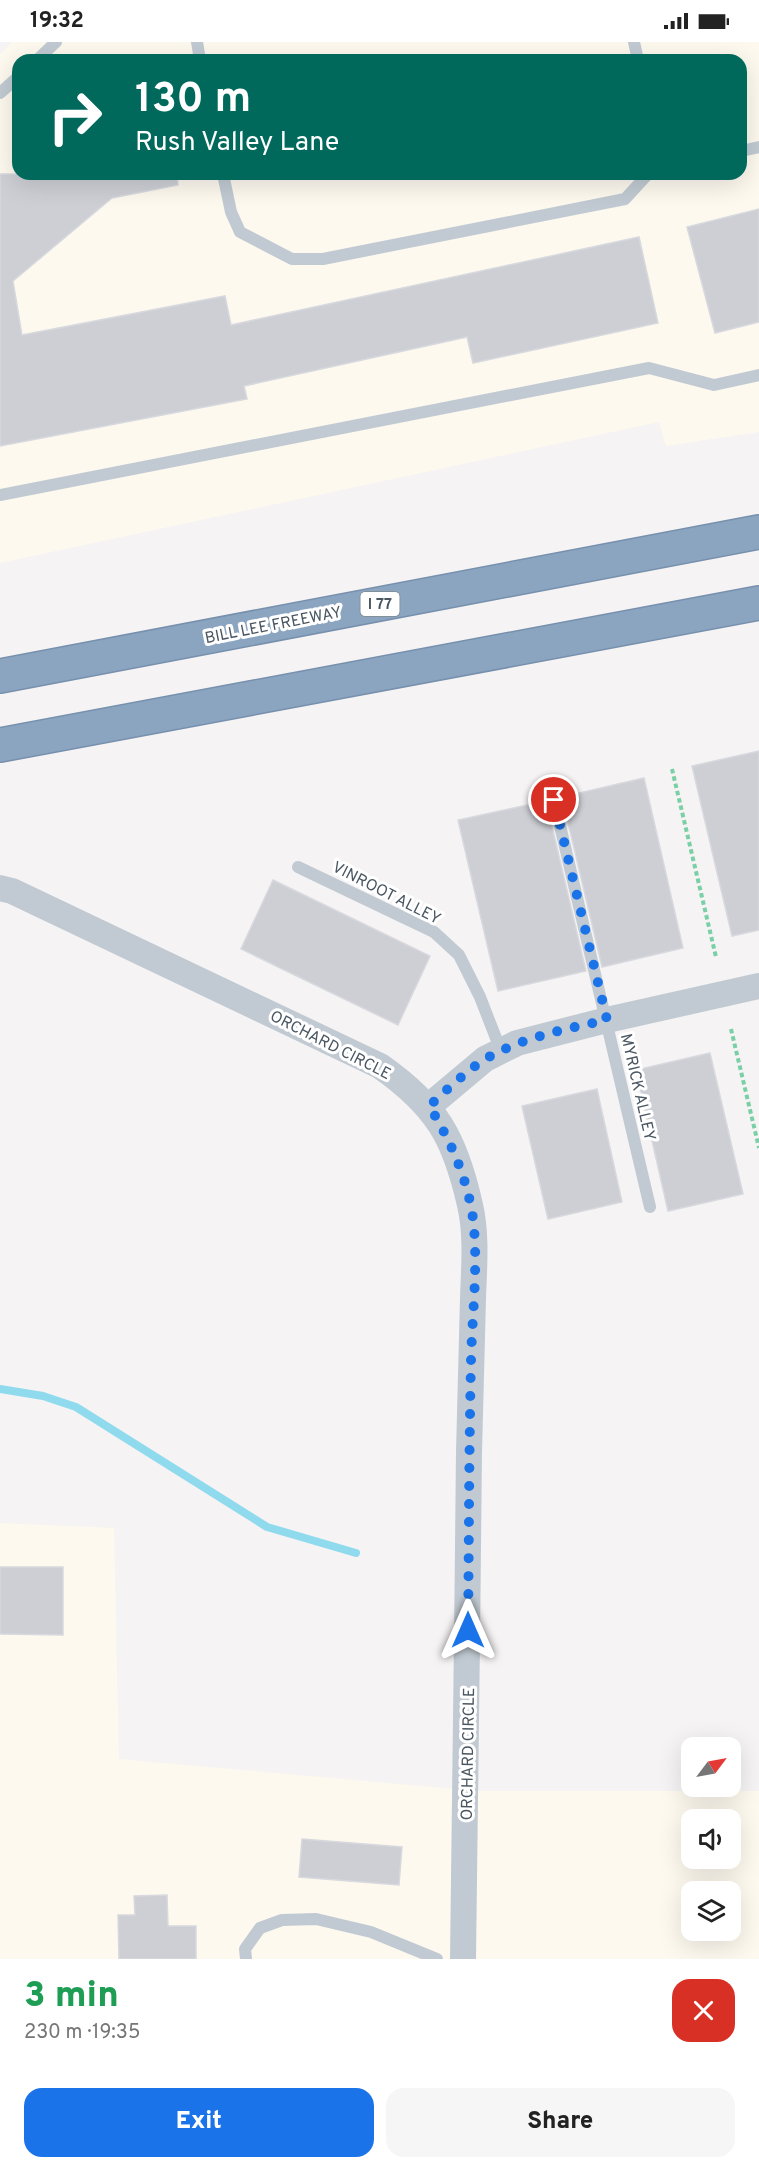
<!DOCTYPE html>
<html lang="en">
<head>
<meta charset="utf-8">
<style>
  :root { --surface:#fff; --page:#f6f6f6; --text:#222; --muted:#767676; --accent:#1a73e8 }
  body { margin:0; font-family:Overpass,sans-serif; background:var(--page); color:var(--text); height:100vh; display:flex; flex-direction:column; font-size:22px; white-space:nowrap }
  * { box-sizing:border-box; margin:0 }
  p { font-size:20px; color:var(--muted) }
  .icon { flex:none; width:33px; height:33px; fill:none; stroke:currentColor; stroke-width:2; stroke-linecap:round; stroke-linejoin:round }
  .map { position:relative; height:1917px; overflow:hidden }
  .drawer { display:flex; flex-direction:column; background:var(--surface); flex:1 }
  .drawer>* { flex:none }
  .hud { position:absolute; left:12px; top:12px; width:735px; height:126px; border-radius:18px; box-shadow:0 6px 24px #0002; background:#00695c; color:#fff; overflow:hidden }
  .needle { width:39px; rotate:58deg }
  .tools { position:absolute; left:681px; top:1695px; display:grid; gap:12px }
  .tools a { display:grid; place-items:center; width:60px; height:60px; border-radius:12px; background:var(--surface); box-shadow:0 6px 24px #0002; font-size:30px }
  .pin { position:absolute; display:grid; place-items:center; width:51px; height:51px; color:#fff; margin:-26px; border:3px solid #fff; border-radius:50%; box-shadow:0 2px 6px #0007 }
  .me { position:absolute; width:66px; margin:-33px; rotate:0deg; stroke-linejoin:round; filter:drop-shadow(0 0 4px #0008) }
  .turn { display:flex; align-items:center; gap:21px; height:126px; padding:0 24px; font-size:27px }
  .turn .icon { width:78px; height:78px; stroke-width:2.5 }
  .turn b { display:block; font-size:42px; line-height:51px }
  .round { display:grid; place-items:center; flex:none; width:63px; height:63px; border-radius:18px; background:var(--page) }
  .headline { display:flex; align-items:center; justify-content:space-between; height:102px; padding:0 24px }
  h1 { font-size:36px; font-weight:800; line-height:45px; color:#1e9e55 }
  .cta { display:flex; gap:12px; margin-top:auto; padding:12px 24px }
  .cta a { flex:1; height:69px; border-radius:18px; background:var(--accent); color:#fff; font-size:24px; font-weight:800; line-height:69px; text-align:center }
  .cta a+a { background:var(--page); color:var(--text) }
  .status { display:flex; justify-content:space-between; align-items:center; height:42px; padding:0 30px; background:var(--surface); direction:ltr }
  .status svg { height:16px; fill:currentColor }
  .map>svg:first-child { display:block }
  .commercial { fill:#fdf9ef; fill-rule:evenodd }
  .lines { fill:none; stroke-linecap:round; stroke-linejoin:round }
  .stream { stroke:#90daee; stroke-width:8 }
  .building { fill:#cdcfd5; stroke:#d7d9de; stroke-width:1.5 }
  .motorway-casing { stroke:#7690ad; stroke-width:36 }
  .path { stroke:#7ad0a6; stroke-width:4; stroke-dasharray:4.5 3; stroke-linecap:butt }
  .service { stroke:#c1cad2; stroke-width:12 }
  .minor { stroke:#c1cad2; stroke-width:26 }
  .motorway { stroke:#8ba5c1; stroke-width:33 }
  .route { stroke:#1a73e8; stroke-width:10; stroke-dasharray:0 18 }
  .labels { text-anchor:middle; stroke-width:6; stroke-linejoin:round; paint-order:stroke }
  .shield { fill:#fff; stroke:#808990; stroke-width:1.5 }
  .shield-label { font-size:15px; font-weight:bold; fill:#4a5661 }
  .street-label { font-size:16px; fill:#4a5661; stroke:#fff }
</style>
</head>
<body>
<div class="status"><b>19:32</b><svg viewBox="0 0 49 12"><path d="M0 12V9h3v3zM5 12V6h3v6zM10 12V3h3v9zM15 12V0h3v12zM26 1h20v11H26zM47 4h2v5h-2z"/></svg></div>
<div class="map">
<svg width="759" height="1917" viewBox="0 0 759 1917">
  <rect width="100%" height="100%" fill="#f5f3f3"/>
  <path class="commercial" d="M12,0H759V390L666,404L659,380L0,521V12ZM18,18H741V132H18Z
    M0,1481L114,1486L119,1717L477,1749H759V1917H0ZM692,1778H730V1816H692ZM692,1850H730V1888H692Z"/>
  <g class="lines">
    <path class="stream" d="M0,1347L43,1354L76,1365L267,1485L356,1511"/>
  </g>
  <path class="building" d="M0,132H177L178,143L112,156L13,239L22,293L225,254L231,283L639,195L658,281L473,321L467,295L244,344L247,357L0,404Z
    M759,167V280L715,291L687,185Z
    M759,709V888L732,894L692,724Z
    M644,736L683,906L602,925L562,755Z
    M546,759L586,929L498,949L458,778Z
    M273,838L430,914L398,983L241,907Z
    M710,1011L743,1152L668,1169L636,1028Z
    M597,1047L622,1160L548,1177L522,1064Z
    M0,1525H63V1593L0,1592Z
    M302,1797L402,1805L399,1843L299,1835Z
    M167,1853L168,1884H196V1917H119L118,1873H135L134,1854Z"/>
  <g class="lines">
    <g class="motorway-casing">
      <path id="motorway" d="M0,634L759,490
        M0,703L759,561"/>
    </g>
    <path class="path" d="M672,727L716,915
      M731,987L759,1106"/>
    <path class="service" d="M197,0L200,18
      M634,0L638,18
      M37,18L56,0
      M0,51L18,35
      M741,109L759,105
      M223,132L231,170L240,190L292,217H323L625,157L648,132
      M0,453L649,326L714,343L759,333
      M554,758L650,1165
      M298,825L434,890L459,913L480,955L501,1009
      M246,1917L245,1907L260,1886L282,1878L316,1877L371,1890L437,1917"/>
    <path class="minor" d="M0,846L12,849L380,1024C437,1064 455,1096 470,1163C477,1193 474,1226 473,1256C472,1307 470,1359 469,1410C467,1579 466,1748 463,1917
      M429,1064L485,1017L517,1001L607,978L759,944"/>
    <use href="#motorway" class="motorway"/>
  </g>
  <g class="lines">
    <path class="route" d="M468,1588C469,1499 469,1409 471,1319C472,1271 480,1212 471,1164C463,1127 449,1096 429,1064C447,1048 466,1029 487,1016C524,995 566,987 607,978L554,758"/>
  </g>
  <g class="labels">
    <rect class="shield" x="360.5" y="550" width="39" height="24" rx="4.5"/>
    <g class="shield-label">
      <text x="380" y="567">I 77</text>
    </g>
    <g class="street-label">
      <text transform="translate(273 582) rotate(-11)" y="6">BILL LEE FREEWAY</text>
      <text transform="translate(387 850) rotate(27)" y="6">VINROOT ALLEY</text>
      <text transform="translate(331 1002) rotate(27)" y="6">ORCHARD CIRCLE</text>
      <text transform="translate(639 1045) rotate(77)" y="6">MYRICK ALLEY</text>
      <text transform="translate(467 1712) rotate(-89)" y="6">ORCHARD CIRCLE</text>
    </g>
  </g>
</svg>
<div class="tools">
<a><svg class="needle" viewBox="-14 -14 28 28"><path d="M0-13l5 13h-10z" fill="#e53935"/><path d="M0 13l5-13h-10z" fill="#767676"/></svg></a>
<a><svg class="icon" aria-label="sound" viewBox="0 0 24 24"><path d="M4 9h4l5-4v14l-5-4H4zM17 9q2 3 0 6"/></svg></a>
<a><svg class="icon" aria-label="layers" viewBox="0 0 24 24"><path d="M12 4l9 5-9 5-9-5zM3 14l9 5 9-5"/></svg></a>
</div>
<div class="pin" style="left:554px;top:758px;background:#d93025"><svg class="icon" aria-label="arrive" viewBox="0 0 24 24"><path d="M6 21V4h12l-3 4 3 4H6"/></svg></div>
<svg class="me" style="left:468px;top:1588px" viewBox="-20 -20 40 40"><path d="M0-17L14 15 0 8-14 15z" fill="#1a73e8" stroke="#fff" stroke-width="4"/></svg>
<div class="hud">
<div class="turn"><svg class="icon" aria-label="right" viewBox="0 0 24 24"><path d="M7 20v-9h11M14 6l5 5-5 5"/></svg><div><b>130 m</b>Rush Valley Lane</div></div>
</div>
</div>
<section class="drawer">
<div class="headline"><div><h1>3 min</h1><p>230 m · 19:35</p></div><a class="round" style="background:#d93025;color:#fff"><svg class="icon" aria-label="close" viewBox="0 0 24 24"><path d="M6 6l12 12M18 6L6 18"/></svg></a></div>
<div class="cta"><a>Exit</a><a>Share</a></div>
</section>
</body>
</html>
